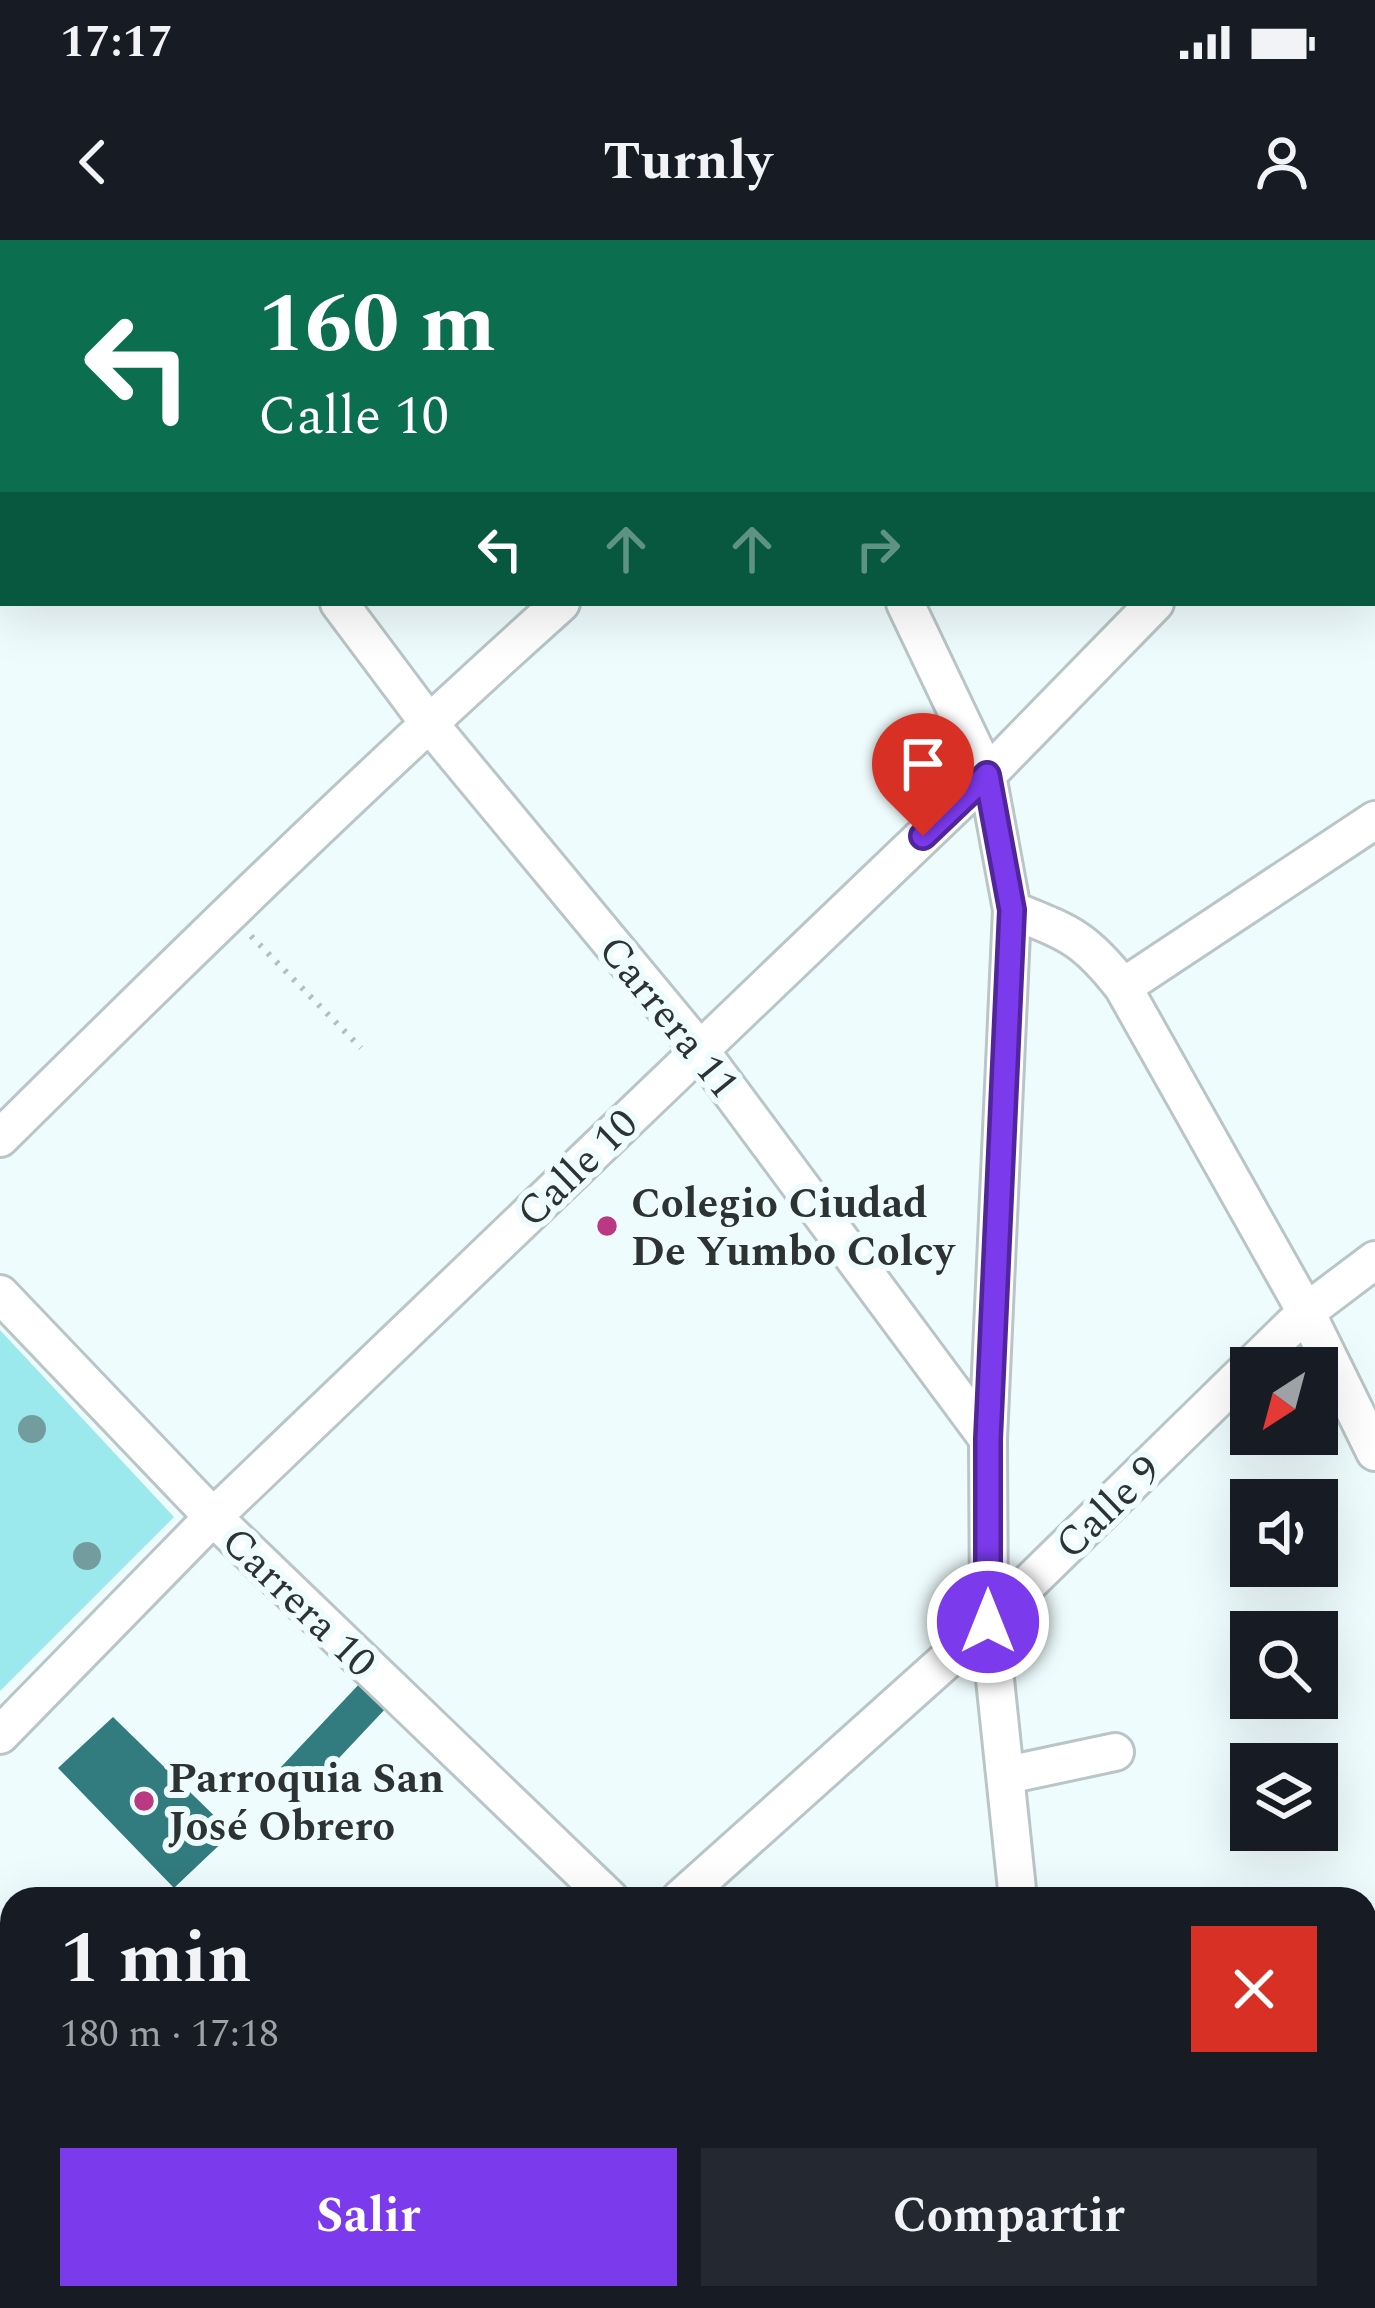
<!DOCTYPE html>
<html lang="es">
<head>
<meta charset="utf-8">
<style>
  :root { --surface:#171b24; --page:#242831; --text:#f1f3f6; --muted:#9ea1a6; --accent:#7c3aed }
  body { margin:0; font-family:Spectral,serif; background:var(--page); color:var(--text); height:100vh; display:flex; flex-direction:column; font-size:45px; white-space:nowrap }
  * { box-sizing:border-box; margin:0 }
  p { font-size:39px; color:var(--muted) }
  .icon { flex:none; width:66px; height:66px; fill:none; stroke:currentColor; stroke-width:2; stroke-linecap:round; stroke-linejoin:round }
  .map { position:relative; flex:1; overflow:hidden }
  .drawer { position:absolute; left:0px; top:1647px; width:1377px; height:423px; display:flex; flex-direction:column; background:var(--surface); border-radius:36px 36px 0 0; box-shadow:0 12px 48px #0002 }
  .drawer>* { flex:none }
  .banner { position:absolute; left:0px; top:0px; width:1377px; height:366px; box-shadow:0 12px 48px #0002; background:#0b6e4f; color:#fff; overflow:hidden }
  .needle { width:78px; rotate:216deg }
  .controls { position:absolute; left:1230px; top:1107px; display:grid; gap:24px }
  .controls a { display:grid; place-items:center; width:108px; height:108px; border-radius:0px; background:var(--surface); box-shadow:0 12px 48px #0002; font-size:60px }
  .pin { position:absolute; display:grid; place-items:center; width:102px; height:102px; color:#fff; margin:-123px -51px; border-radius:50% 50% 50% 0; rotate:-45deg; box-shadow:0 0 12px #0007 }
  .pin .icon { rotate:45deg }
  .me { position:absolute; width:132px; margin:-66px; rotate:0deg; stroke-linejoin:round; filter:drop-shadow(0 0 9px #0008) }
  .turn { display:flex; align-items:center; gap:42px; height:252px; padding:0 60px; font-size:54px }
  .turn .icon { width:156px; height:156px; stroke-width:2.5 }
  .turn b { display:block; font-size:84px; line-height:102px }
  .lanes { display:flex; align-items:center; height:114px; padding:0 60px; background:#0003; justify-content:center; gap:60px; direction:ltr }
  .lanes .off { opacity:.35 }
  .round { display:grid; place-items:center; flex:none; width:126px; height:126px; border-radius:0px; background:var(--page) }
  .head { display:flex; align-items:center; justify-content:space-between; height:204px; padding:0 60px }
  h1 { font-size:72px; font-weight:700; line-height:90px }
  .primary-button { display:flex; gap:24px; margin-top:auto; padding:24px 60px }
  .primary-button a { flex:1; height:138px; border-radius:0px; background:var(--accent); color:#fff; font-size:48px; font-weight:700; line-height:138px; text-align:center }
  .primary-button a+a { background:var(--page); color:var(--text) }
  .status { display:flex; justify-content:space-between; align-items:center; height:84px; padding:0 60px; background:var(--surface); direction:ltr }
  .status svg { height:33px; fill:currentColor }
  header { display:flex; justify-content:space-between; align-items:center; height:156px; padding:0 60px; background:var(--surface); font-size:54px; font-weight:700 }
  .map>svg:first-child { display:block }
  .green { fill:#9ce9ed }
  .building { fill:#327b7e }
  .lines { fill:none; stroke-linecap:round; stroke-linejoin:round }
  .lane-casing { stroke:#b9c5c6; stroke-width:24 }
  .street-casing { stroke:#b9c5c6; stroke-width:42 }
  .path { stroke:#b3bebe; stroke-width:6; stroke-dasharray:3 9; stroke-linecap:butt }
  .lane { stroke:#fff; stroke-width:18 }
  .street { stroke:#fff; stroke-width:36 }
  .tree { fill:#739c9e }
  .route-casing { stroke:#51269a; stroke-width:30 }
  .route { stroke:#7c3aed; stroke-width:21 }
  .poi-dot { fill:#bb3982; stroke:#effcfd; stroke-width:4.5 }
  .labels { text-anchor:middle; stroke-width:12; stroke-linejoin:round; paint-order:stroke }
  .street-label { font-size:42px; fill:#2d3232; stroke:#effcfd }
  .poi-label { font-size:42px; font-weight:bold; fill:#2d3232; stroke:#effcfd; text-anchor:start }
</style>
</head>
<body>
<div class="status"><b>17:17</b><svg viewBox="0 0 49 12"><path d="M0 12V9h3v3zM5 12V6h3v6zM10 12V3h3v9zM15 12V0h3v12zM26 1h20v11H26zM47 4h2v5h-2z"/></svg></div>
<header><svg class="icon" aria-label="back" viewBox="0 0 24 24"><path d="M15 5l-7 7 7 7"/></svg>Turnly<svg class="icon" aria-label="person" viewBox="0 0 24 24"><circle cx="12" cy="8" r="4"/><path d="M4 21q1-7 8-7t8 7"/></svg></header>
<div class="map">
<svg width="1375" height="2068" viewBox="0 0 1375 2068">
  <rect width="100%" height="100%" fill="#effcfd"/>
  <path class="green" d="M0,1090L174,1277L0,1451Z"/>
  <path class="building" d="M362,1441L388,1466L307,1552L281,1527Z
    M113,1477L232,1593L174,1648L58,1528Z
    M384,2058H558L567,2068H394Z
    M847,2058H978L968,2068H857Z"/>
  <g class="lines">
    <g class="lane-casing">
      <path id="lane" d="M0,307L3,305
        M745,2058L756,2068
        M696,2068L706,2058"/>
    </g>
    <g class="street-casing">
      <path id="street" d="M753,0L754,3
        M1229,0L1230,3
        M124,3L127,0
        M296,3L299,0
        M0,129L3,126
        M1374,145L1375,144
        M1374,215L1375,216
        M339,363L428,482L699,809L988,1199
        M905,363L987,535L1012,670L988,1199L989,1382L1018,1659
        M1012,670C1069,693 1084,697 1123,747L1306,1072L1375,1212
        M1123,747L1375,580
        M0,898C184,716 368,536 561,363
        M0,1054L213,1277L610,1659
        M0,1495L213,1277L987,535L1155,363
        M1007,1535L1115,1512
        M680,1659L989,1382L1306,1072L1375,1020
        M0,1711L12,1724
        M1365,1719L1375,1709
        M317,2058L327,2068
        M263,2068L273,2058
        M997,2068L1007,2058"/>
    </g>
    <path class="path" d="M251,696L361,808"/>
    <use href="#lane" class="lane"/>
    <use href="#street" class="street"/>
  </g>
  <g class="tree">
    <circle cx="32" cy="1189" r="14"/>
    <circle cx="87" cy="1316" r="14"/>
  </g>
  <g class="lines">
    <g class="route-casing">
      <path id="route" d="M923,596L987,535L1012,670L988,1199V1382"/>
    </g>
    <use href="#route" class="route"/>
  </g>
  <g class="poi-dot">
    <circle cx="607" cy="986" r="12"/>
    <circle cx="144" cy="1561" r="12"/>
  </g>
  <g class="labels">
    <g class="street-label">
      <text transform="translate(670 776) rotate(51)" y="15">Carrera 11</text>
      <text transform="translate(576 927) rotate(-44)" y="15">Calle 10</text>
      <text transform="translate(1107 1266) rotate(-44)" y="15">Calle 9</text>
      <text transform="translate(300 1361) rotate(44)" y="15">Carrera 10</text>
    </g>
    <g class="poi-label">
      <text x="631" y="977">Colegio Ciudad<tspan x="631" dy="48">De Yumbo Colcy</tspan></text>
      <text x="168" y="1552">Parroquia San<tspan x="168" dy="48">José Obrero</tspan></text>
    </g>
  </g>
</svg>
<div class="controls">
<a><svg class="needle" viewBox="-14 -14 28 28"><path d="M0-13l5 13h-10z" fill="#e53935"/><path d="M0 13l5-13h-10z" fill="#9ea1a6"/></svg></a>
<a><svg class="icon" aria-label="sound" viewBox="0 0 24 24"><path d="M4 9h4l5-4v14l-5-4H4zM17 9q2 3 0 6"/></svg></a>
<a><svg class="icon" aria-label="search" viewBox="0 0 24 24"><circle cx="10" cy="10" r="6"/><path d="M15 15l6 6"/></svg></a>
<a><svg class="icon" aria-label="layers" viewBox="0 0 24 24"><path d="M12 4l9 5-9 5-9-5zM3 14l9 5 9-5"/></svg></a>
</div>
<div class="pin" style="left:923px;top:596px;background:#d93025"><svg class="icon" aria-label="arrive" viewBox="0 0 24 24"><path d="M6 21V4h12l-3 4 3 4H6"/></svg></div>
<svg class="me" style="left:988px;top:1382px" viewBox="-20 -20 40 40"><circle r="17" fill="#7c3aed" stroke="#fff" stroke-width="3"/><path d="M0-11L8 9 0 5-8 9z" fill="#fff"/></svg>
<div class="banner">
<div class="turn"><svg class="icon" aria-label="left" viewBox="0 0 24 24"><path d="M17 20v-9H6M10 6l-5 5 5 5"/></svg><div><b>160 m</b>Calle 10</div></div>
<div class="lanes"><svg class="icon" aria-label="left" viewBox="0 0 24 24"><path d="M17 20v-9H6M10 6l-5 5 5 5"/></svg><svg class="icon off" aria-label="ahead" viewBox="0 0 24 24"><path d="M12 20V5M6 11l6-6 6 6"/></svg><svg class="icon off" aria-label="ahead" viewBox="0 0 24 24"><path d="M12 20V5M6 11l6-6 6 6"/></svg><svg class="icon off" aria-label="right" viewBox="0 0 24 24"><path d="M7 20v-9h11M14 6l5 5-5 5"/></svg></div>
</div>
<section class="drawer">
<div class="head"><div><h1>1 min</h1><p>180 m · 17:18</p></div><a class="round" style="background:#d93025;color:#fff"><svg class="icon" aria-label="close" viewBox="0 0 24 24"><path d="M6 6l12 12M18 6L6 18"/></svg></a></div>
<div class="primary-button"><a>Salir</a><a>Compartir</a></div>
</section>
</div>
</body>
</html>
